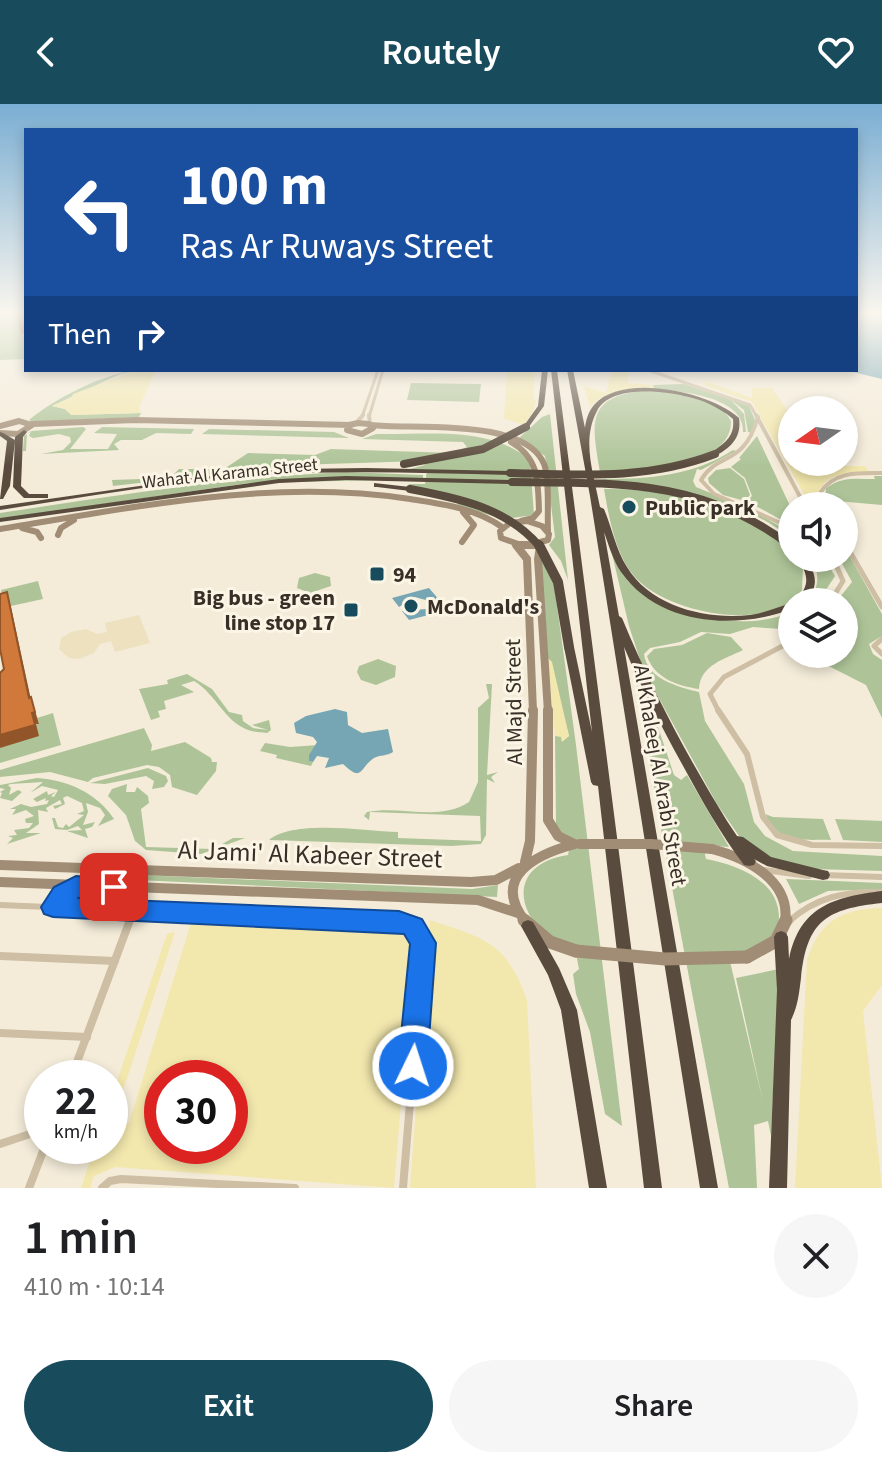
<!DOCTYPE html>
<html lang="en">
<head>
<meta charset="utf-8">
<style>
  :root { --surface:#fff; --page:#f6f6f6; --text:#202124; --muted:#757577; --accent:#184c5d }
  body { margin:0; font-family:"Source Sans 3",sans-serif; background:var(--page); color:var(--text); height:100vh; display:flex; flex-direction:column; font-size:30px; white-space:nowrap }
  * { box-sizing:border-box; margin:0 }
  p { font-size:26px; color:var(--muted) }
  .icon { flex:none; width:44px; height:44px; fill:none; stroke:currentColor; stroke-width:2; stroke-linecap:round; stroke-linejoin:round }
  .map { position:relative; height:1084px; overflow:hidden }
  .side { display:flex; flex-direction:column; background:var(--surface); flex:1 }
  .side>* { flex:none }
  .guide { position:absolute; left:24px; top:24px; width:834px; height:244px; border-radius:0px; box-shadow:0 4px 12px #0003; background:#1a4fa0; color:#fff; overflow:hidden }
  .needle { width:52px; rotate:256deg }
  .fabs { position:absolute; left:778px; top:292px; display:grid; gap:16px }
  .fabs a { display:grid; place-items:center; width:80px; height:80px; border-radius:50%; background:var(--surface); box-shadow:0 4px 12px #0003; font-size:40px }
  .speed { position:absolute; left:24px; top:956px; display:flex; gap:16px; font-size:40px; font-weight:700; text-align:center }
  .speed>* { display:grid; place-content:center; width:104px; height:104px; border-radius:50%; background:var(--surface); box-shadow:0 4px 12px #0003; line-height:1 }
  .speed small { font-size:20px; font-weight:400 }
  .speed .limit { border:12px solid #d22; background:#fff; color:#111 }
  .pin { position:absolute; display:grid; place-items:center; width:68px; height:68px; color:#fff; margin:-34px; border-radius:16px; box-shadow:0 4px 12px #0006 }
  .me { position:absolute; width:88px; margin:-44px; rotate:4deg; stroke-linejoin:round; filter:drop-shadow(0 0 6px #0008) }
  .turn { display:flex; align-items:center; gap:28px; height:168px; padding:0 24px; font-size:36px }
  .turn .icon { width:104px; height:104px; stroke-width:2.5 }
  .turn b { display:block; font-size:56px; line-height:68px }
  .then { display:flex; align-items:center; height:76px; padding:0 24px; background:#0003; gap:16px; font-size:30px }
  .round { display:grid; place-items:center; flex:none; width:84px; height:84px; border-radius:42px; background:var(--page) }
  .summary { display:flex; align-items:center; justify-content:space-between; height:136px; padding:0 24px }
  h1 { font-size:48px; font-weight:600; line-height:60px }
  .button { display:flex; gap:16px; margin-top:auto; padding:16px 24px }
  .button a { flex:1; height:92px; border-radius:48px; background:var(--accent); color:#fff; font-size:32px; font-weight:600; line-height:92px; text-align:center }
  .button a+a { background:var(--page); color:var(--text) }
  header { display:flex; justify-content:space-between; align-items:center; height:104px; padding:0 24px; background:var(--accent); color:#fff; font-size:36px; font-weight:600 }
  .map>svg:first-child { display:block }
  .green { fill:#aec498 }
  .sand { fill:#f2e7ad; fill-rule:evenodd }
  .plaza { fill:#ede1bf }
  .water { fill:#76a6b3 }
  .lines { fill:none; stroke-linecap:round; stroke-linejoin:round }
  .street-far4 { stroke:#cdbea4; stroke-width:3 }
  .street-far3 { stroke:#cdbea4; stroke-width:4 }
  .street-far2 { stroke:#cdbea4; stroke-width:5 }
  .street-far1 { stroke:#cdbea4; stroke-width:6 }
  .street { stroke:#cdbea4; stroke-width:8 }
  .secondary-far3 { stroke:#a18d75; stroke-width:6 }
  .secondary-far2 { stroke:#a18d75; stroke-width:8 }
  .secondary-far1 { stroke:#a18d75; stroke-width:10 }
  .secondary { stroke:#a18d75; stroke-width:13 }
  .highway { fill:#594b3d; fill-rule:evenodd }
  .secondary-bridge-far1 { stroke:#a18d75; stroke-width:10 }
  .secondary-bridge { stroke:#a18d75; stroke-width:13 }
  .highway-bridge-far1 { stroke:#594b3d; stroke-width:8 }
  .highway-bridge { stroke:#594b3d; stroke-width:10 }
  .wall { fill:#b36833 }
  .shaded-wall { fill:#925529 }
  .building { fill:#d0793b; stroke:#925529; stroke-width:2 }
  .route { fill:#1a73e8; stroke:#114b97; stroke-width:2 }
  .poi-dot { fill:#184c5d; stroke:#fbf5e6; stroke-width:3 }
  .labels { text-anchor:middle; stroke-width:6; stroke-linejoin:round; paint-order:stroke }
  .far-street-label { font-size:18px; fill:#382f27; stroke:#fbf5e6 }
  .poi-label { font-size:22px; font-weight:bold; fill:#382f27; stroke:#fbf5e6; text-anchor:start }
  .street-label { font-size:22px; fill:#382f27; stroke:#fbf5e6 }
  .near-street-label { font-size:26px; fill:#382f27; stroke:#fbf5e6 }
</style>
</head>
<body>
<header><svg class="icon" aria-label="back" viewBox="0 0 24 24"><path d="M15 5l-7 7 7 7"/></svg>Routely<svg class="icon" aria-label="heart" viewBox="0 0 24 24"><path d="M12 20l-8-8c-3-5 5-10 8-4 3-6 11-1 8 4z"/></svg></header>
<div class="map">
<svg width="882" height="1084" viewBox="0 0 882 1084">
  <rect width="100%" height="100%" fill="#f4ecd9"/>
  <path class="green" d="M0,210H17L22,218L17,220L26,224L19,230L26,231V255L0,256Z
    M138,266L120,270L52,302L65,305L72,311L141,309L139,313L32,318L29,316C54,295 104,269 138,266Z
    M411,279L481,280L479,298L407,296Z
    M684,280L749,302L755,316L752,329L748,328L744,306L731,296L744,310L746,328H743C745,292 679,287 654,285L653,281Z
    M642,287C669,288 717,289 731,317C732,366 634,365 600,368C592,321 585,293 642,287Z
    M550,310L568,476L561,457L549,441L555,433L545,352L519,334L542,313Z
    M83,323L86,325L70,345H108L117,330L94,329L102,323L194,325L191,330L156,329L142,336H121L114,340L119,346L41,350L63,346L71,338L70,333L59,330L33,334L29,332L31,327L27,330L26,347H23L24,332L32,327Z
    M209,325L334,328L349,334L202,330Z
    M376,330C428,331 489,321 530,356L534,411L505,415L455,402L464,395L408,383L409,380H425L427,366L410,365L425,361L422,357L294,361L113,382L112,376L170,374L179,365H224L248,349L315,351L331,345L453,349L467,343L463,338L362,335Z
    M757,332L792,406V422L747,397L752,392L745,374L731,363L741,355L739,354Z
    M733,346L736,347L701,366L697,365L693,377L696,383L749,405L792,429V436C742,391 667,388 603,379V375C648,375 694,372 733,346Z
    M730,364L744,375L750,391L745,397L723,391L709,379L708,374L716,366Z
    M345,368L423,371V375L249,379L0,415V409C115,392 229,373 345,368Z
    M874,372H882V401L825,396L826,384C843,372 857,375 875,375Z
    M604,385C667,384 746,401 792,448V454H797L803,463L802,486C772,531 665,509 634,472C615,450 609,413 604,385Z
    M605,420C611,439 614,462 628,477C661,512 749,530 792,507V521L781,525L753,523L730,530L701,528L680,538L650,544L644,550C647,575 678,583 699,588L705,617L744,680L754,718L765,732L793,747L882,752V767L814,765L780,760L739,732L717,700L643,565L629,522Z
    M844,442L882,510V532L869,540L873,550L882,556V614L866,581L805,550H844V498H836L852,478L839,454H844Z
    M810,454H824L835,472L818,498H808C819,483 821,470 810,454Z
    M541,456L553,472L576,641L622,1022L605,1010L590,928L576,890L573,870L579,865L575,844C520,830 497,762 568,751L571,735L562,731L556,721L555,632H561L562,637L569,632L548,554Z
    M315,469L330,473L331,482L310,489L297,484L299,474Z
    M38,477L43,495L11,502L10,499L4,501L1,486Z
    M707,529L731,533L743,546C725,555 700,561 699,585C678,582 654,574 647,552L654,545L682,541Z
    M378,555L396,562L395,573L376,581L361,576L357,568L359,562Z
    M187,570L212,585L229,608L242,611L243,617L253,624L268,626L252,621L269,616L271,626L267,629C261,628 253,628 248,626C224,617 216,590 194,577L181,581L194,588L164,597L166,605L158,607L160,613L151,616L139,585L168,580L167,576Z
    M486,580H492L487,671L498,668L491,673L495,679L487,675L486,731L481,740L451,742L269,736C294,715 365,727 398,728V734L481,737L480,712L370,708L369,716L364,712L367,708C401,701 439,718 469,698L478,678V604L489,594Z
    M637,580L657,620L674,671L681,676L687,671L729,743L703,741L706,755C737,761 779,776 779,814C779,821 777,832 771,837C761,845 741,849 729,853L763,998L736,874L779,865L771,1032L768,1017L754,1021L757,1084H729L663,736Z
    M53,609L61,641L0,659V644L39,619L37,614Z
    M144,624L152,641L151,647L185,638L211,654L212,658H217L216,667L197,691L172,683L170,671L159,663L147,661L93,674L88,678L50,668L0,673V666Z
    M265,639L290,643L318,641L309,657L313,658L311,662L276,654L277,651L260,647Z
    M148,664L166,672L168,677L164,683L152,685L154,677L146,672L105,680L90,679Z
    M37,674C67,676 96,688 114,715L98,722L105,711L100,704L86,699L88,708L83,721L95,718L92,723L85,725L88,734L67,727L82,726L78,722L67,726L55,725L52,714H55L58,723L63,724L66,720L69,723L84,711L77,710L84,707L82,699L67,692L63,694L65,700L55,705L53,702L62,700L60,696L46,704L48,708L38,706L39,720L26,729H41L7,740L13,734L8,732L17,731L14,726L29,724L33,719H26L25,715L34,712L26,706L12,711L16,705H10L21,700L31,703L47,700L49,696L45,697L46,694L37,698L33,695L47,687L48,691L56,688L51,692L54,693L58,686L42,682L30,689L43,678L11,680L8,681L11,684L9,691L18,686L22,688L12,697L0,694L2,689L0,688L5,685L0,684V681Z
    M127,680L126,688H135L137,683L148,692L149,699L141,705L146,743L213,745L233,734H245L201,750L146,746L135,737L126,711L108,692L112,685Z
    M765,710L773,713L823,715L831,736C800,735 780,741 765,710Z
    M835,715L882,717V738L843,736Z
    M140,771L472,785L498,781L497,793L137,776Z
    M786,775L882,779V785L828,787L799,800Z"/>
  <path class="sand" d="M138,266L155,267L139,304L141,309L71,311L65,305L52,302L71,294L73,290Z
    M507,266H535L533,295L536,296L532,310L523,321L504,314Z
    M611,268H628V279L653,281L654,285C633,287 604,285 590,303L584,282L606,289Z
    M705,277L752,294V284H772L788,307H792V330H785L792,339V358H806L809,362H865L869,368C850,368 825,369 818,390L822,402H811L752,298L706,282Z
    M548,554L552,558L569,632L562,638L561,633L555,632Z
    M882,804V881L863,907L882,1084H795L807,856C820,817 841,805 882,804Z
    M430,816C485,835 506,837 527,896L536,1084H410Z
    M191,819L403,829L414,839L394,1084L115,1063L94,1072L90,1084H81L95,1042H110V998L167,830L175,828L113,1017L129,1019ZM162,974H230V1042H162Z"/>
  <path class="plaza" d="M139,511L150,539L115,548L111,537L100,540L94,549L79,555L69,554L59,545L61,534L71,528L86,525L97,530L107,528L105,519Z"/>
  <path class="water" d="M856,210H882V275L845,266H856Z
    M429,484L448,506L409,516L402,507L426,505L429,497L415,493L399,503L392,494Z
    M335,605L347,608L348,621L362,629L388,625L393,648C387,652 380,651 374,654C359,664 363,679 343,660L325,664L329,654L317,652L313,658L309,657V651L317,638L313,633L296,629L294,619L306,612Z"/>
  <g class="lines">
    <path class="street-far4" d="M648,266L750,301L757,313
      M362,313L378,266
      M369,313L383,266"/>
    <path class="street-far3" d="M369,311L370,320
      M756,311L805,402
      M758,313C743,364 718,347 701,376L714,390L792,424
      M356,319L363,311
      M824,402L820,389C834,367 859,369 882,369
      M844,437L847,443"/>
    <path class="street-far2" d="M846,441L882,503
      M830,498L843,477L833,454
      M882,535L874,542L882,550
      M719,608L710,590L724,573L792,537"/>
    <path class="street-far1" d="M718,606L747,650L763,713L777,731L812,741L882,742
      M764,766L809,772
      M823,771L882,773
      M0,801L402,818
      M53,803L75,782
      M129,818L133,807
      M788,818C816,793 845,787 882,788"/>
    <path class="street" d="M374,816C400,817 409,815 423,839L403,1084
      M787,819L790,816
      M0,852L115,857
      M0,929L87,933
      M71,974L130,816
      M0,1040L42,1026
      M29,1084L45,1042
      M102,1084L110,1077L121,1075L295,1084"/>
    <path class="secondary-far3" d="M358,319L369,320L373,324L362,330L347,326L349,321Z
      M32,320L135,316L351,321
      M371,321C413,326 525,313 544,360C550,374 547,410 548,427
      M0,322L19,317L32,321L18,330L0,329
      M511,338C539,354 538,377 539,407L533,414L521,417
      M527,417L542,422L549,430L548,436L524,442L501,434L500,427L510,419Z
      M22,424L37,428L41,434
      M0,425C136,403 272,374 410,395C442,400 475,404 502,423
      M58,431L61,424L74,416
      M462,438L474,421L463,408"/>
    <path class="secondary-far2" d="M516,441L527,455L533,608
      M517,441H535
      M540,442L538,455L548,608"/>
    <path class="secondary-far1" d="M548,606V716L558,732L574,740
      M712,745C746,754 791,776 785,818
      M525,758L530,737L533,606
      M0,761L471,778L496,776L519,764
      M0,778L478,796L518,809
      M526,818C489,773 537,750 575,740"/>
    <path class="secondary" d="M524,816L550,838L576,847
      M747,853L776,837L786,816"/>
    <path class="highway" d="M542,266H548L544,302L528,324H524L523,323L538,302Z
      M551,266H557L662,1084H644L598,682L593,681L591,678L564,543L569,540L574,543L592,628Z
      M567,266H573L585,324C586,316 588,308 594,301C622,268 711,288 739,314C742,333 731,344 715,352L711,350L712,348C725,339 735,332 733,315C725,308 716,303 707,299C682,288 612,277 597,307C581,337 594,371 600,403L604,405C612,424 616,446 627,463C651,503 707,516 750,511C765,509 778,503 792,499V505C736,526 659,522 621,468C613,456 609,442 604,428L619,512L622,514C651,584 687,652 727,717L737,732L743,733L771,753L823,766L828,767L830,771L828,775L823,776L767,762L754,755L756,757L754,761L749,762L744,761C720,729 701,695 682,660C661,622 641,583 624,543L718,1084H700L590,392Z
      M24,326L27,328L23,333L21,382L29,390H48V394H24L13,383L15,333Z
      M0,328L3,329L15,336L10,382L3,395H0L7,337L0,332Z
      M366,364L510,367L514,369L510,371C427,369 343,366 260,371C173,377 86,393 0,406V402L223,370L295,365Z
      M346,372L512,376L516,378L512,380L346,376L279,379L0,418V414L279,375Z
      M374,379L410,383L414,385L410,387L377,383H374Z
      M798,454H806C817,472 819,482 805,498H795C810,481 809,473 798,454Z
      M882,787V799C827,805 807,816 801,874C799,889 798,902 791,916L787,1084H769L777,886L774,833L776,829L781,827L786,829L788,833L789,855C800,802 834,793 882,787Z
      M528,816L533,818L559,864L577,906L607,1084H589L561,906L548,871L521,822L523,818Z"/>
    <path class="secondary-bridge-far1" d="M580,740H651L712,745"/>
    <path class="secondary-bridge" d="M576,847L665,855L747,853"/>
    <path class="highway-bridge-far1" d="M404,360L483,345L526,323
      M510,369C580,371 648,376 715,350
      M512,378C617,379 705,375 792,443
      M410,385C458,394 508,404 540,443"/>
    <path class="highway-bridge" d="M539,441L558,478L569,543
      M790,441L792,443"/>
  </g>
  <path class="wall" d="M14,210H26V230H21L17,213L14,212Z"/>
  <path class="shaded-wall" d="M7,488L10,499L33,605L29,594Z
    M31,593L39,620H36L39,632L0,644V631L32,609Z"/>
  <path class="building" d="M7,488L29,594L31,593L35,608L32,609L35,621L0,631V569L4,565L0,545V490Z"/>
  <linearGradient id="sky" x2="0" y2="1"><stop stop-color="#7aaed3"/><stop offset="0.58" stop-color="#faf6ee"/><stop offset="1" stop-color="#faf6ee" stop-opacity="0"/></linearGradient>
  <rect width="882" height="362" fill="url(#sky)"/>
  <path class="route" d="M76,772L123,776L126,783L123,790L77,794L399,807L422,815L436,839L427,962L423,971L413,976L403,971L398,962L410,840L404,830L53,813L44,810L41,803L54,783Z"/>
  <g class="poi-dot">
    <circle cx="629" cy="403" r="8"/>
    <rect x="369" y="462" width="16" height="16" rx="4"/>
    <circle cx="411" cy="502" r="8"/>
    <rect x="343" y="498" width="16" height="16" rx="4"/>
  </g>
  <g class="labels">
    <g class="far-street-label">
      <text transform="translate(230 369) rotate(-6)" y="6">Wahat Al Karama Street</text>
    </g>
    <g class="poi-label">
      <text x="645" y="411">Public park</text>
      <text x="393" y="478">94</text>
      <text x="335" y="501" text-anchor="end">Big bus - green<tspan x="335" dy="25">line stop 17</tspan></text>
      <text x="427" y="510">McDonald's</text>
    </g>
    <g class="street-label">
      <text transform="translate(513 598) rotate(-91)" y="8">Al Majd Street</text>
      <text transform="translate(661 671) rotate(80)" y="8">Al Khaleej Al Arabi Street</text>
    </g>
    <g class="near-street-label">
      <text transform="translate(310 750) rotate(2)" y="9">Al Jami' Al Kabeer Street</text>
    </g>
  </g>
</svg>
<div class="fabs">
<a><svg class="needle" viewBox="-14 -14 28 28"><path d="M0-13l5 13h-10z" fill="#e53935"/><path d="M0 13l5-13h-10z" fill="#757577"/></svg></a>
<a><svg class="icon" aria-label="sound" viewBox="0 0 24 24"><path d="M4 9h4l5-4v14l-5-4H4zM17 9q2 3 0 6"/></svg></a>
<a><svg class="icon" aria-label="layers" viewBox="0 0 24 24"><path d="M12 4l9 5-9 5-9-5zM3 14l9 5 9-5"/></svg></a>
</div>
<div class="speed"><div>22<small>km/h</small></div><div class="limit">30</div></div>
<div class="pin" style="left:114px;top:783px;background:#d93025"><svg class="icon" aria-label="arrive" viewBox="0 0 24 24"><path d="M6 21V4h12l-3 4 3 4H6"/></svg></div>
<svg class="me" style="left:413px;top:962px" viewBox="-20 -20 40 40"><circle r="17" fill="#1a73e8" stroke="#fff" stroke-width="3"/><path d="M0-11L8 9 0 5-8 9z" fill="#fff"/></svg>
<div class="guide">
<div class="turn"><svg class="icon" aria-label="left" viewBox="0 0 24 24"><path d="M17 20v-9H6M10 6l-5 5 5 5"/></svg><div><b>100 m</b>Ras Ar Ruways Street</div></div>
<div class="then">Then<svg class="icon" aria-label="right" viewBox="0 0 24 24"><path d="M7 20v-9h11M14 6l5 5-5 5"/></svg></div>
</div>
</div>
<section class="side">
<div class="summary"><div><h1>1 min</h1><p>410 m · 10:14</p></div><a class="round"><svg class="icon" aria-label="close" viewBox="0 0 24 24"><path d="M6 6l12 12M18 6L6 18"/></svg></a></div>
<div class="button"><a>Exit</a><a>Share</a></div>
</section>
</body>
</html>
